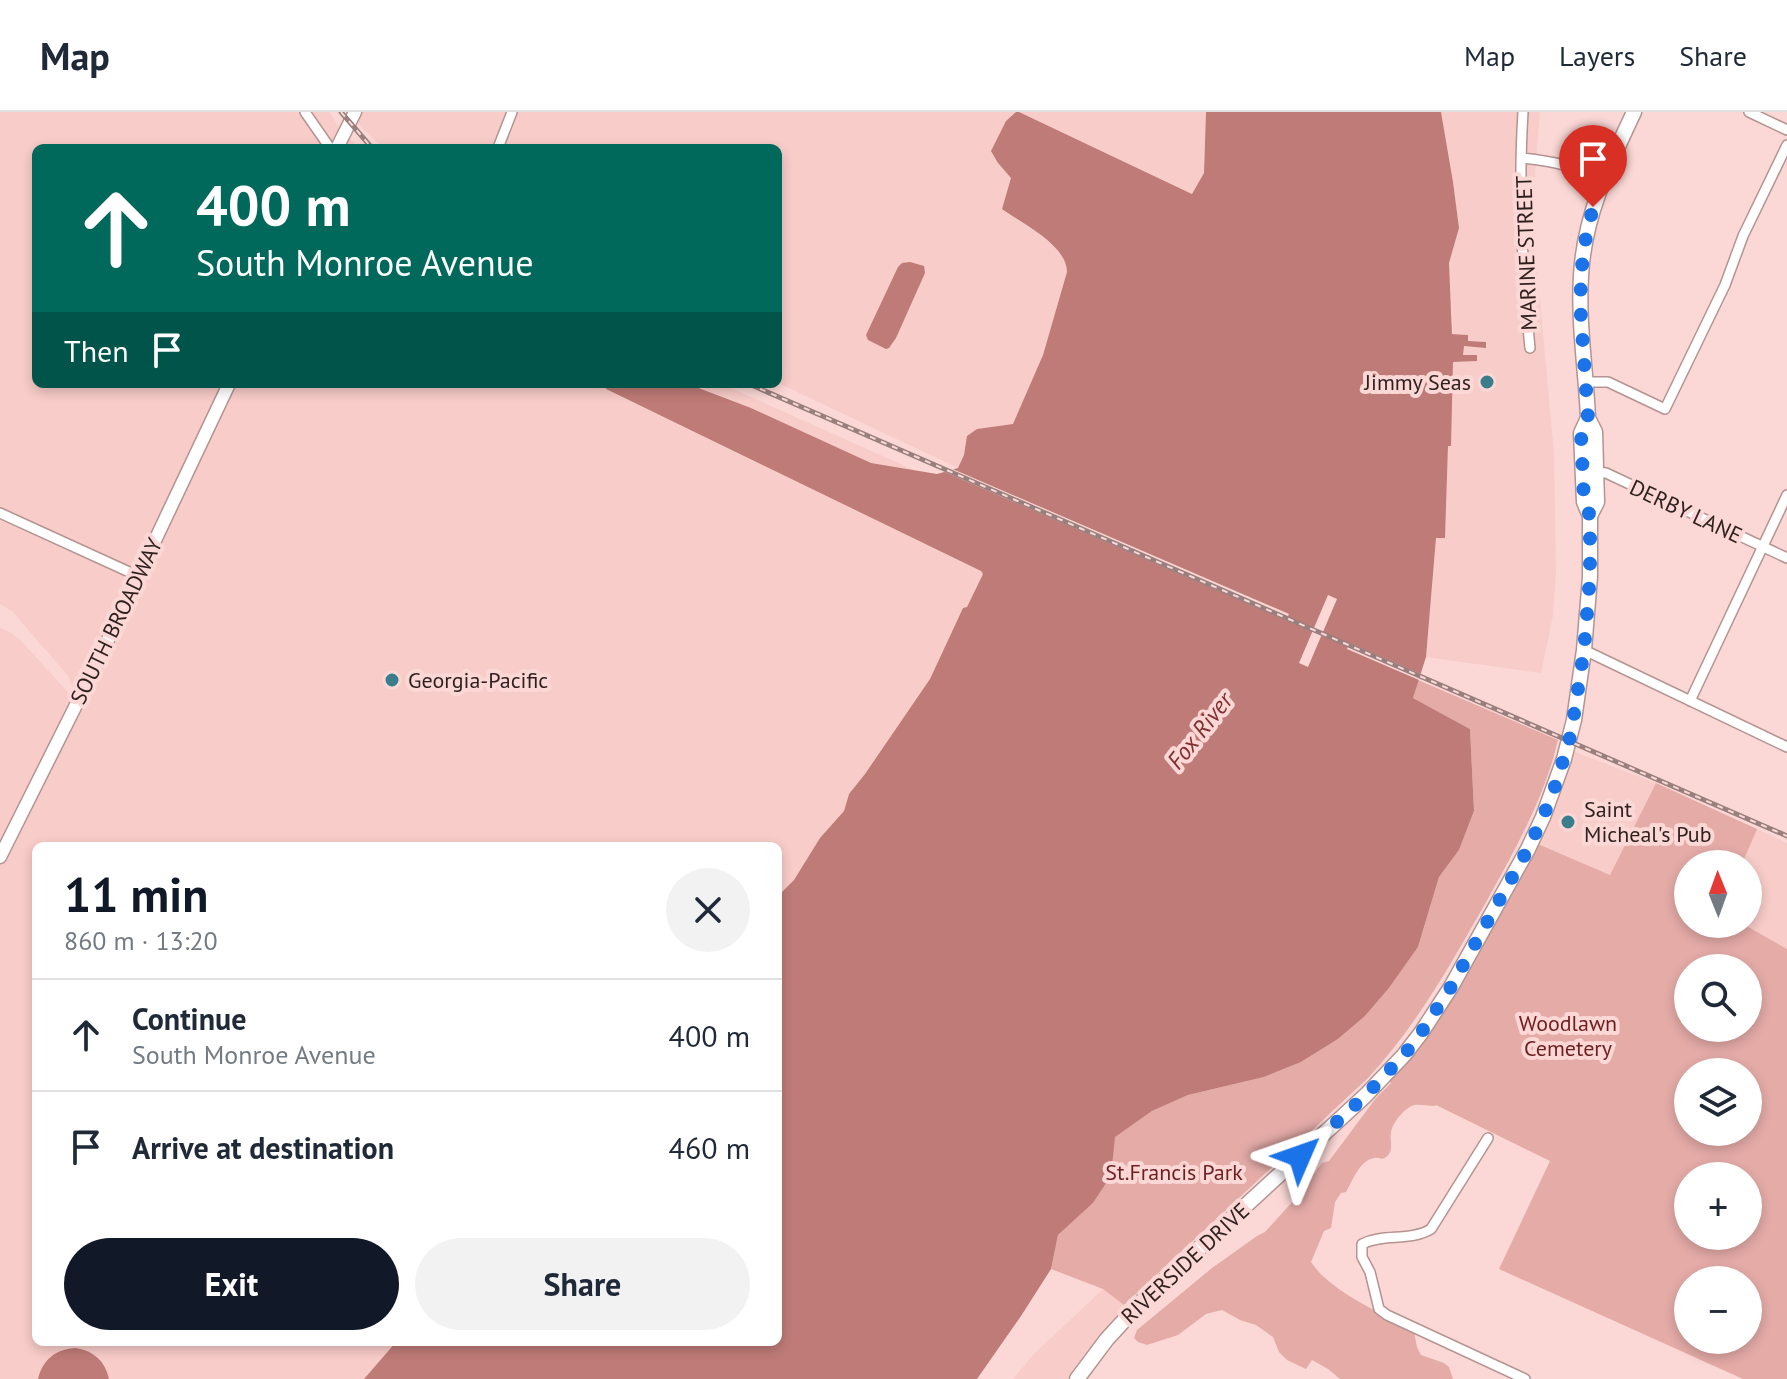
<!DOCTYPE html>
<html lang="en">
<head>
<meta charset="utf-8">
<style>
  :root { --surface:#fff; --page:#f2f2f3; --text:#1f2937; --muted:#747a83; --line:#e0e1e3; --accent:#111827 }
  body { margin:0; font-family:"PT Sans",sans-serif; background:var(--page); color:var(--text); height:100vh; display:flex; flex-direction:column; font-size:30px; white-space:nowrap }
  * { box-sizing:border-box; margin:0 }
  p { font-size:26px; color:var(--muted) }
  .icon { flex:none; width:44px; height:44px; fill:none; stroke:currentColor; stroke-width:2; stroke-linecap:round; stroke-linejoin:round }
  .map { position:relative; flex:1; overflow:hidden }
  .panel { position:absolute; left:32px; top:730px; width:750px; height:504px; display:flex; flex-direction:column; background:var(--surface); border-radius:12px; box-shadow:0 4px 12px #0003 }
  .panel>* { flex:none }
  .hud { position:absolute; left:32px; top:32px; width:750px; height:244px; border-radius:12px; box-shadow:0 4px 12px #0003; background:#00695c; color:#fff; overflow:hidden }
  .needle { width:52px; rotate:359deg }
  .buttons { position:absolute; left:1674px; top:738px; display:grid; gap:16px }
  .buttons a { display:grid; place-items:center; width:88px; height:88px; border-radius:50%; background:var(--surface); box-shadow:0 4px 12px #0003; font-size:40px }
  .pin { position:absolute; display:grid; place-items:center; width:68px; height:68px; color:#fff; margin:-82px -34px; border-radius:50% 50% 50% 0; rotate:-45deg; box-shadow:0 0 8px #0007 }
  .pin .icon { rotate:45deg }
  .me { position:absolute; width:88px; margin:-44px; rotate:47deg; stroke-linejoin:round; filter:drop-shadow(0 0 6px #0008) }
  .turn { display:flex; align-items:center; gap:28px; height:168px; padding:0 32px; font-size:36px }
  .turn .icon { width:104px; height:104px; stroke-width:2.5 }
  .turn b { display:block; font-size:56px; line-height:68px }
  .then { display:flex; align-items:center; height:76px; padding:0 32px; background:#0003; gap:16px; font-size:30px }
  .round { display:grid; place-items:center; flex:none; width:84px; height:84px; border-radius:42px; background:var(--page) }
  .head { display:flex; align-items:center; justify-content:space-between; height:136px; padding:0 32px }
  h1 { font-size:48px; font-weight:800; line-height:60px; color:var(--accent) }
  .primary-button { display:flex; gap:16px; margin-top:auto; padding:16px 32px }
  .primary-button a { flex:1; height:92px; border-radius:48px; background:var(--accent); color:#fff; font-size:32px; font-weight:800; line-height:92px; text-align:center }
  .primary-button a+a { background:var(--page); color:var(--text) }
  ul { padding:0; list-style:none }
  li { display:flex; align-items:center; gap:24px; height:112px; padding:0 32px; border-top:2px solid var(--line) }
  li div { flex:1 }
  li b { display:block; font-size:30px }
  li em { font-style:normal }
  header { display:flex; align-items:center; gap:48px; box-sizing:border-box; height:112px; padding:0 40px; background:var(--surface); border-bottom:2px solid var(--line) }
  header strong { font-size:38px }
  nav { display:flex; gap:44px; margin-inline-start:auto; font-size:28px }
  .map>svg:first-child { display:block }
  .built { fill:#f8ccc8 }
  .green { fill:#e4aba7; fill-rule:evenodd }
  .water { fill:#be7b77 }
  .pier { fill:#fbd8d5 }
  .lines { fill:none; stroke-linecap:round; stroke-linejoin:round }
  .street-casing { stroke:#b49390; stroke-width:12 }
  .secondary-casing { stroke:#b49390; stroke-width:15 }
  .primary-casing { stroke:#b49390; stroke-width:17 }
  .street { stroke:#fff; stroke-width:9 }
  .secondary { stroke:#fff; stroke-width:12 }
  .primary { stroke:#fff; stroke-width:14 }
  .rail-casing { stroke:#99807e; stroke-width:5 }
  .rail { stroke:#fbd8d5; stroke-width:2; stroke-dasharray:6; stroke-linecap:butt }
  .route { stroke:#1a73e8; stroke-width:14; stroke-dasharray:0 25.2 }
  .poi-dot { fill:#3a7e8d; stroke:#fbd8d5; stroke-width:3 }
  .labels { text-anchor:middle; stroke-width:8; stroke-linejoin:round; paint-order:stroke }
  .street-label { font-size:22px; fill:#2c1f1e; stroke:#fbd8d5 }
  .poi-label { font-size:22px; fill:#2c1f1e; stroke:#fbd8d5; text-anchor:start }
  .park-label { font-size:22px; fill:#6f1d20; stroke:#fbd8d5 }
  .water-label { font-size:24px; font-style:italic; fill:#822f30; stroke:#fbd8d5 }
</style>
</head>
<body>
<header>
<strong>Map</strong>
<nav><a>Map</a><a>Layers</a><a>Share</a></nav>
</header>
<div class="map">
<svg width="1787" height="1267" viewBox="0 0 1787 1267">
  <rect width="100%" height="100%" fill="#fbd8d5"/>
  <path class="built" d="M0,0H329L344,22L360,36H36V272H608L607,278L981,459L983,462L967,495L963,496L930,567L865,662L849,682L844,699L820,726L794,768L778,784V734H36V1230H396L364,1267H0V516L10,520L22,530L76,589L69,565L12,499L0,492Z
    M348,0H1016L1006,9L998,51L1011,66L1002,97L1056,134L1067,150V160L1043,243L1013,312L977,317L958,356L778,271V36H383L352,6Z
    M1019,0H1206L1204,61L1193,82Z
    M1441,0H1540L1535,61V134L1554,341L1556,461L1553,503L1541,561L1426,545L1436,426L1445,425L1448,333H1451L1453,249L1463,244V234L1486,236V230L1468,229L1463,222H1453L1449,151L1459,116L1453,70Z
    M688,272H722L916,359L871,351L751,296Z
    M1567,637L1656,671L1610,763L1532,729Z
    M1757,717L1787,731V837L1743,812H1748V752H1742Z
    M1103,1177L1132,1199L1077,1267H1013L1035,1241Z"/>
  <path class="green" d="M1418,568L1558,628C1544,688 1514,739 1485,792C1450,853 1417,913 1368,966L1124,1193L1103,1177L1051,1157L1058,1123L1093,1091L1111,1064L1114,1025L1152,999L1188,983L1264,965L1301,950L1338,927L1365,904L1389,876L1418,835L1439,765L1459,738L1474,699L1470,617L1413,586Z
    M1656,671L1757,717L1742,752H1688V812H1743L1787,837V1267H1743L1499,1157L1550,1049L1436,993L1435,994C1429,994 1421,992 1415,993C1405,995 1392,1011 1391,1021C1389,1029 1395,1038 1386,1045C1380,1049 1381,1045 1374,1046C1359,1049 1353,1068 1346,1080L1341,1081L1335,1090L1331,1116L1324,1119L1311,1150C1331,1181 1384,1201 1414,1220L1417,1235L1421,1243L1444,1251L1449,1255L1453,1267H1340L1328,1257L1312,1248L1306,1257L1287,1248L1279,1240L1273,1225L1256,1213L1240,1208L1222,1198L1206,1202L1178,1223L1147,1233L1138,1230L1134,1226L1137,1218L1212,1156L1257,1124L1265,1120L1294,1088L1322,1051L1329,1049L1376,986L1391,971L1389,969L1413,941L1538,732L1610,763ZM1688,856H1748V916H1688ZM1688,960H1748V1020H1688ZM1688,1064H1748V1124H1688ZM1688,1168H1748V1228H1688Z"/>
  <path class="water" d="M1016,0H1019L1192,82L1204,61L1206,0H1441L1453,70L1459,116L1449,151L1452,222L1468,223V229L1486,230V236L1464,234L1463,243H1477V249L1453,250L1451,334H1448L1445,426H1436L1426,545L1413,586L1470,617L1474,699L1459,738L1439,765L1418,835L1389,876L1365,904L1338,927L1301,950L1264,965L1188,983L1152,999L1115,1025L1111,1064L1093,1091L1058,1123L1051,1157L1021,1204L977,1267H364L396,1230H778V784L794,768L820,726L844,699L849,682L865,662L930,567L963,496L967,495L983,462L981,459L606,277L608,272H688L751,296L871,351L937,362L958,356L964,343L967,324L977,317L1013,312L1043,243L1067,160C1067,133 1023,112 1002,97L1011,66L998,51L991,39L1006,9Z
    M910,150L924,154L925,161L896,226L889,236L886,237L868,228L866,223L898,155L902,151Z
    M76,1236C94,1239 105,1249 109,1267H38C43,1247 56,1237 76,1236Z"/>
  <path class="pier" d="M948,355L1289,502L1286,508L938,357Z
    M1328,483L1337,487L1308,555L1299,551Z
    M1349,531L1421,562L1419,568L1347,537Z"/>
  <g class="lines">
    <g class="street-casing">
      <path id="street" d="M305,0L330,36
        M1523,0C1518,79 1522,157 1530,236
        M1749,0L1787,18
        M498,36L512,0
        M1522,46C1553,49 1575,54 1603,68
        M1586,270H1608L1665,297L1725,173L1743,124L1787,33
        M1594,360L1606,361L1787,446
        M0,401L138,464
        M1584,538L1787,635
        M1690,589L1787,383
        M1488,1026L1431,1117C1410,1130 1384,1121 1362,1132V1145L1370,1160L1379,1197L1387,1203L1525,1267"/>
    </g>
    <g class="secondary-casing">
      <path id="secondary" d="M337,36L355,0
        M0,745L97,551L229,272"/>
    </g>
    <g class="primary-casing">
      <path id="primary" d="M1590,404L1597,390L1595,320L1588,306C1586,259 1578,211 1581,164C1584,104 1609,53 1634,0
        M1077,1267L1107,1227L1144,1187L1366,983L1404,943L1421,921L1451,875L1528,737L1543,705L1564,647L1574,608L1584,538L1590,465V404L1584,390L1581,321L1588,306"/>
    </g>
    <use href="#street" class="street"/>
    <use href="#secondary" class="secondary"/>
    <use href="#primary" class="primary"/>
    <g class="rail-casing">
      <path id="rail" d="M341,0L372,36
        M749,272L1787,724"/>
    </g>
    <use href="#rail" class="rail"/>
  </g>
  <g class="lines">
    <path class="route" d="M1300,1044L1366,983L1404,943L1421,921L1451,875L1528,737L1543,705L1556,672L1571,622L1584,538L1590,465V404L1584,390L1581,321L1588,306L1580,190L1583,139L1593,95"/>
  </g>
  <g class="poi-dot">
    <circle cx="1487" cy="270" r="8"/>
    <circle cx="392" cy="568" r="8"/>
    <circle cx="1568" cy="710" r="8"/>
  </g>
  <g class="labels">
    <g class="street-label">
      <text transform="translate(1526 141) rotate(-92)" y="8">MARINE STREET</text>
      <text transform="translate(1686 399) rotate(25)" y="8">DERBY LANE</text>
      <text transform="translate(116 509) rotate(-64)" y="8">SOUTH BROADWAY</text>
      <text transform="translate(1185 1151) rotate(-43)" y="8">RIVERSIDE DRIVE</text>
    </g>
    <g class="poi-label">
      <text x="1471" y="278" text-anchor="end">Jimmy Seas</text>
      <text x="408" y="576">Georgia-Pacific</text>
      <text x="1584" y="705">Saint<tspan x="1584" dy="25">Micheal's Pub</tspan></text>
    </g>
    <g class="park-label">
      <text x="1568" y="919">Woodlawn<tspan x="1568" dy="25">Cemetery</tspan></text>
      <text x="1174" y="1068">St.Francis Park</text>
    </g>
    <g class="water-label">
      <text transform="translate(1200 619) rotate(-52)" y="8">Fox River</text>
    </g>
  </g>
</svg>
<div class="buttons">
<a><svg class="needle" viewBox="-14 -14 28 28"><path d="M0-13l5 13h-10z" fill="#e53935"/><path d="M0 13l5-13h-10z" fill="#747a83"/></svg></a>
<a><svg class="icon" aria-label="search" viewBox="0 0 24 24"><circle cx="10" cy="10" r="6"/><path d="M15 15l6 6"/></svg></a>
<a><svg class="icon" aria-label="layers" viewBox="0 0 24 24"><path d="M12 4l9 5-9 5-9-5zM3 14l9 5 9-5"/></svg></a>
<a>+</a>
<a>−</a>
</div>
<div class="pin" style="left:1593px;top:95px;background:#d93025"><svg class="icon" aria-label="arrive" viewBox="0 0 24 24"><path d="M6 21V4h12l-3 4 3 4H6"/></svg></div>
<svg class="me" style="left:1300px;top:1044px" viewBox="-20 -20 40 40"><path d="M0-17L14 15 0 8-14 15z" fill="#1a73e8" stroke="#fff" stroke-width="4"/></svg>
<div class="hud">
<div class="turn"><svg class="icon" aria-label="ahead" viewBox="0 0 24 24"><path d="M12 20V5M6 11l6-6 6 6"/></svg><div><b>400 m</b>South Monroe Avenue</div></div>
<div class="then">Then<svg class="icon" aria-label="arrive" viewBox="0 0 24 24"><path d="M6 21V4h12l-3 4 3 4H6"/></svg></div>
</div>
<section class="panel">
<div class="head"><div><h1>11 min</h1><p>860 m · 13:20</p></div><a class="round"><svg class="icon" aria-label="close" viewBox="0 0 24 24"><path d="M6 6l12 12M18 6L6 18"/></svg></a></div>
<ul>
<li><svg class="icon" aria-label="ahead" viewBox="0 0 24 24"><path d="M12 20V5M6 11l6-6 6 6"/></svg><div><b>Continue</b><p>South Monroe Avenue</p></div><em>400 m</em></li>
<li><svg class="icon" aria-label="arrive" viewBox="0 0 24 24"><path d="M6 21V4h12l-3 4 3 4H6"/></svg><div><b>Arrive at destination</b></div><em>460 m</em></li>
</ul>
<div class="primary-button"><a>Exit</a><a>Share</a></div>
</section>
</div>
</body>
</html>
